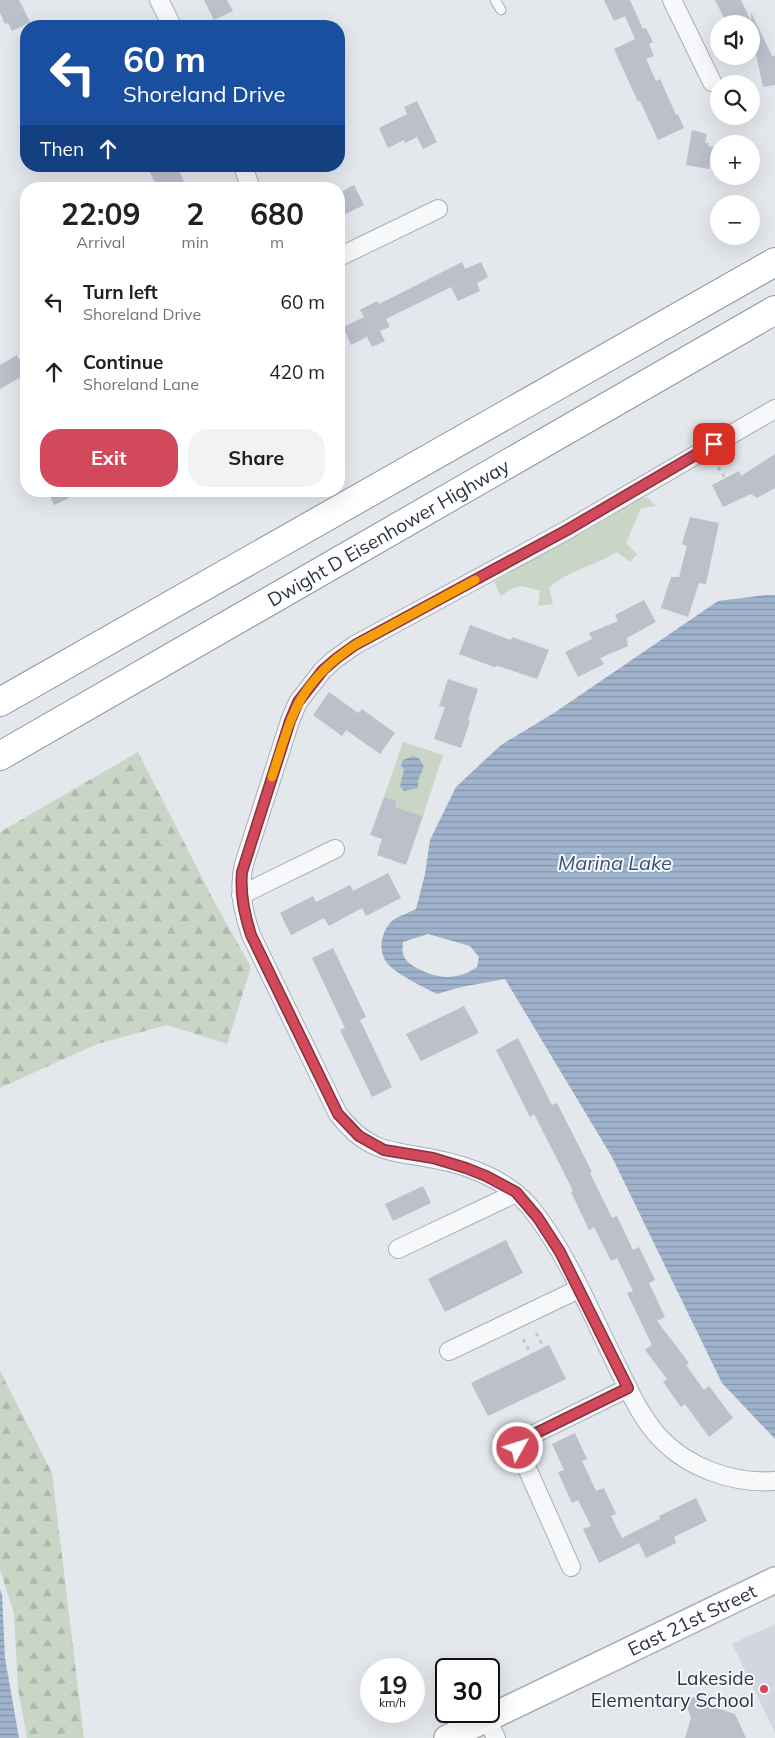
<!DOCTYPE html>
<html lang="en">
<head>
<meta charset="utf-8">
<style>
  :root { --surface:#fff; --page:#f2f2f2; --text:#202124; --muted:#757577; --accent:#d1495b }
  body { margin:0; font-family:Mulish,sans-serif; background:var(--page); color:var(--text); height:100vh; display:flex; flex-direction:column; font-size:19px; white-space:nowrap }
  * { box-sizing:border-box; margin:0 }
  p { font-size:16px; color:var(--muted) }
  .icon { flex:none; width:28px; height:28px; fill:none; stroke:currentColor; stroke-width:2; stroke-linecap:round; stroke-linejoin:round }
  .map { position:relative; flex:1; overflow:hidden }
  .details { position:absolute; left:20px; top:182px; width:325px; height:315px; display:flex; flex-direction:column; background:var(--surface); border-radius:20px; box-shadow:0 5px 20px #0002 }
  .details>* { flex:none }
  .hud { position:absolute; left:20px; top:20px; width:325px; height:152px; border-radius:20px; box-shadow:0 5px 20px #0002; background:#1a4fa0; color:#fff; overflow:hidden }
  .tools { position:absolute; left:710px; top:15px; display:grid; gap:10px }
  .tools a { display:grid; place-items:center; width:50px; height:50px; border-radius:50%; background:var(--surface); box-shadow:0 5px 20px #0002; font-size:25px }
  .speed { position:absolute; left:360px; top:1658px; display:flex; gap:10px; font-size:25px; font-weight:700; text-align:center }
  .speed>* { display:grid; place-content:center; width:65px; height:65px; border-radius:50%; background:var(--surface); box-shadow:0 5px 20px #0002; line-height:1 }
  .speed small { font-size:12px; font-weight:400 }
  .speed .limit { border:2px solid #111; border-radius:8px; background:#fff; color:#111 }
  .pin { position:absolute; display:grid; place-items:center; width:42px; height:42px; color:#fff; margin:-21px; border-radius:10px; box-shadow:0 2px 8px #0006 }
  .me { position:absolute; width:55px; margin:-28px; rotate:51deg; stroke-linejoin:round; filter:drop-shadow(0 0 4px #0008) }
  .turn { display:flex; align-items:center; gap:18px; height:105px; padding:0 20px; font-size:22px }
  .turn .icon { width:65px; height:65px; stroke-width:2.5 }
  .turn b { display:block; font-size:35px; line-height:42px }
  .then { display:flex; align-items:center; height:48px; padding:0 20px; background:#0003; gap:10px; font-size:19px }
  .eta { display:flex; justify-content:space-evenly; align-items:center; height:85px; text-align:center }
  .eta b { font-size:30px; font-weight:700; line-height:35px }
  .button { display:flex; gap:10px; margin-top:auto; padding:10px 20px }
  .button a { flex:1; height:58px; border-radius:20px; background:var(--accent); color:#fff; font-size:20px; font-weight:700; line-height:58px; text-align:center }
  .button a+a { background:var(--page); color:var(--text) }
  ul { padding:0; list-style:none }
  li { display:flex; align-items:center; gap:15px; height:70px; padding:0 20px }
  li div { flex:1 }
  li b { display:block; font-size:19px }
  li em { font-style:normal }
  .map>svg:first-child { display:block }
  .built { fill:#d2d6de }
  .grass { fill:#c9d6c5 }
  .forest { fill:url(#forest-firs) }
  .water { fill:url(#water-rules); fill-rule:evenodd }
  .building { fill:#bbc0ca }
  .lines { fill:none; stroke-linecap:round; stroke-linejoin:round }
  .service-casing { stroke:#a9aeb7; stroke-width:11 }
  .minor-casing { stroke:#a9aeb7; stroke-width:20 }
  .secondary-casing { stroke:#a9aeb7; stroke-width:28 }
  .motorway-casing { stroke:#8b94a3; stroke-width:30 }
  .path { stroke:#c2c5cb; stroke-width:2.5; stroke-dasharray:4 4; stroke-linecap:butt }
  .service { stroke:#f7f8fa; stroke-width:9 }
  .minor { stroke:#f7f8fa; stroke-width:18 }
  .secondary { stroke:#fff; stroke-width:25 }
  .motorway { stroke:#fff; stroke-width:28 }
  .route-casing { stroke:#882f3b; stroke-width:12 }
  .route { stroke:#d1495b; stroke-width:9 }
  .slow { stroke:#f59e0b; stroke-width:9 }
  .poi-dot { fill:#d1495b; stroke:#f4f6f9; stroke-width:2 }
  .labels { text-anchor:middle; stroke-width:4; stroke-linejoin:round; paint-order:stroke }
  .street-label { font-size:19px; fill:#2b3445; stroke:#f4f6f9 }
  .poi-label { font-size:19px; fill:#2b3445; stroke:#f4f6f9; text-anchor:end }
  .water-label { font-size:20px; font-style:italic; fill:#34527a; stroke:#f4f6f9 }
</style>
</head>
<body>
<div class="map">
<svg width="775" height="1738" viewBox="0 0 775 1738">
  <defs>
    <pattern id="forest-firs" width="22" height="20" patternUnits="userSpaceOnUse" patternTransform="scale(1.25)"><rect width="22" height="20" fill="#c9d6c5"/><path d="M5 1l3.5 6h-7zM16 11l3.5 6h-7z" fill="#adb8ab"/></pattern>
    <pattern id="water-rules" width="6" height="5" patternUnits="userSpaceOnUse" patternTransform="scale(1.25)"><rect width="6" height="5" fill="#9fb4cc"/><path d="M0 2.5h6" fill="none" stroke="#8293a7"/></pattern>
  </defs>
  <rect width="100%" height="100%" fill="#e4e7ec"/>
  <path class="built" d="M775,1624V1733L732,1644Z"/>
  <path class="grass" d="M647,497L656,506L641,508L626,543L637,554L630,562L617,552C595,566 568,570 549,588L553,604L538,606L540,591C519,585 520,583 501,596L494,582L539,555L583,533L613,515L631,500Z
    M403,742L443,755L423,816L395,807L397,801L384,797Z"/>
  <path class="forest" d="M138,752L215,903L251,967L227,1044L167,1025L97,1044L0,1088V832Z
    M0,1371L52,1473L84,1738H27L18,1689L14,1613L0,1570Z"/>
  <path class="water" d="M766,595H775V1439L722,1383L612,1157L505,979L461,987L437,994C425,988 391,972 385,960C378,947 382,931 392,921C398,916 409,913 416,909L425,874L430,840L456,787L501,745L554,713L718,601ZM428,934L470,946L479,957L477,967C457,981 437,979 417,968C411,965 405,961 403,954C402,951 403,946 403,942Z
    M413,756L419,758L424,767L418,780V788L404,791L400,786L404,770L401,765L403,760Z
    M0,1590L2,1594L5,1658L19,1738H0Z"/>
  <path class="building" d="M0,0H19L30,22L12,31L8,23L5,24L0,13Z
    M204,0H227L233,11L214,20Z
    M604,0H630L643,29L646,28L653,42L649,44L654,56L646,59L656,81L660,79L676,115L678,114L684,128L658,140L640,101L638,102L614,49L635,39L625,16L614,21Z
    M715,0H741L751,21V12L772,56H775V85L763,87L756,54L751,56V24H727Z
    M417,101L437,142L423,149L417,137L405,143L404,140L388,148L379,128L407,114L404,107Z
    M692,130L707,134L705,143H709L708,146L714,147L709,169L686,165Z
    M147,166H177L187,189H158Z
    M354,185L364,205L339,217V193Z
    M462,262L465,269L481,262L488,277L477,283L480,291L458,301L451,287L386,319L390,327L380,331L385,341L372,347L367,337L351,345L343,327L364,317L360,310L377,301L379,304Z
    M17,355L19,359L26,355V374L0,389V365Z
    M775,454V488L757,498L751,494L723,507L712,485L739,471L741,476Z
    M48,491H84L54,505Z
    M690,517L719,523L706,584L699,583L688,617L661,608L671,577H679L687,546L682,544Z
    M644,600L656,622L627,638L628,646L600,658L604,664L578,677L565,652L592,639L589,633L618,621L615,615Z
    M470,625L511,640L512,637L549,650L537,679L498,666L494,667L459,654Z
    M448,679L478,689L468,720L470,721L461,748L434,739L445,707L439,706Z
    M329,692L358,713L362,709L395,733L380,754L346,730L342,736L313,715Z
    M384,797L397,801L395,807L423,816L406,865L377,855L382,839L370,835Z
    M388,873L401,898L366,916L362,908L329,926L324,918L291,935L280,913L313,896L316,902L350,885L353,891Z
    M333,948L366,1017L360,1020L392,1087L372,1097L340,1030L345,1028L312,958Z
    M464,1006L479,1033L421,1061L406,1034Z
    M518,1038L552,1105L557,1103L592,1172L590,1173L612,1218L617,1216L633,1250L639,1247L655,1280L649,1283L665,1317L657,1321L689,1363L686,1365L704,1390L709,1386L733,1418L709,1437L685,1404L681,1407L663,1382L667,1379L645,1350L652,1345L627,1293L633,1291L617,1258L611,1261L594,1227L589,1230L571,1192L573,1191L559,1163L534,1114L530,1117L496,1050Z
    M423,1186L431,1203L393,1221L385,1204Z
    M506,1240L523,1273L445,1312L428,1279Z
    M549,1345L566,1379L488,1416L471,1383Z
    M575,1433L587,1459L582,1461L596,1491L604,1488L616,1514L611,1516L622,1538L660,1519L659,1516L696,1498L707,1521L674,1537L676,1543L646,1558L639,1543L599,1563L583,1529L591,1526L578,1500L572,1503L565,1488L558,1472L564,1470L552,1444Z
    M705,1692L714,1707L735,1714L746,1738H685L691,1718L685,1701Z"/>
  <g class="lines">
    <g class="service-casing">
      <path id="service" d="M495,0L501,10"/>
    </g>
    <g class="minor-casing">
      <path id="minor" d="M159,0L172,26
        M672,0L712,82
        M243,166L251,189
        M339,257L438,209
        M775,409L567,530L355,645L334,660L323,670L298,702L290,721L244,864C238,889 243,911 251,935L338,1114C369,1154 390,1150 434,1159C468,1165 507,1180 530,1207C567,1253 591,1313 617,1366C629,1390 640,1416 659,1437C688,1468 733,1484 775,1481
        M241,895L335,849
        M398,1249L516,1193
        M449,1351L579,1289
        M571,1567L518,1448L519,1445L526,1438L628,1388
        M487,1719L496,1738"/>
    </g>
    <g class="secondary-casing">
      <g id="secondary">
        <path id="s1" d="M447,1738L775,1580"/>
      </g>
    </g>
    <g class="motorway-casing">
      <g id="motorway">
        <path d="M0,702L775,262"/>
        <path id="s2" d="M0,756L775,310"/>
      </g>
    </g>
    <path class="path" d="M718,467L725,478
      M536,1333L544,1348
      M523,1339L531,1354"/>
    <use href="#service" class="service"/>
    <use href="#minor" class="minor"/>
    <use href="#secondary" class="secondary"/>
    <use href="#motorway" class="motorway"/>
  </g>
  <g class="lines">
    <g class="route-casing">
      <path id="route" d="M518,1448L519,1445L526,1438L628,1388L560,1252L538,1218L516,1192L486,1176L466,1168L433,1158L384,1150L359,1136L338,1114L251,935C244,913 240,894 242,872L290,721L298,702L323,670L337,658L355,645L567,530L714,444"/>
    </g>
    <use href="#route" class="route"/>
    <path class="slow" d="M272,777C292,715 297,684 355,645L475,580"/>
  </g>
  <circle class="poi-dot" cx="764" cy="1689" r="5"/>
  <g class="labels">
    <g class="street-label">
      <text dy="7" stroke="none"><textPath href="#s2" startOffset="448">Dwight D Eisenhower Highway</textPath></text>
      <text dy="7" stroke="none"><textPath href="#s1" startOffset="272">East 21st Street</textPath></text>
    </g>
    <g class="poi-label">
      <text x="754" y="1685">Lakeside<tspan x="754" dy="22">Elementary School</tspan></text>
    </g>
    <g class="water-label">
      <text x="615" y="870">Marina Lake</text>
    </g>
  </g>
</svg>
<div class="tools">
<a><svg class="icon" aria-label="sound" viewBox="0 0 24 24"><path d="M4 9h4l5-4v14l-5-4H4zM17 9q2 3 0 6"/></svg></a>
<a><svg class="icon" aria-label="search" viewBox="0 0 24 24"><circle cx="10" cy="10" r="6"/><path d="M15 15l6 6"/></svg></a>
<a>+</a>
<a>−</a>
</div>
<div class="speed"><div>19<small>km/h</small></div><div class="limit">30</div></div>
<div class="pin" style="left:714px;top:444px;background:#d93025"><svg class="icon" aria-label="arrive" viewBox="0 0 24 24"><path d="M6 21V4h12l-3 4 3 4H6"/></svg></div>
<svg class="me" style="left:518px;top:1448px" viewBox="-20 -20 40 40"><circle r="17" fill="#d1495b" stroke="#fff" stroke-width="3"/><path d="M0-11L8 9 0 5-8 9z" fill="#fff"/></svg>
<div class="hud">
<div class="turn"><svg class="icon" aria-label="left" viewBox="0 0 24 24"><path d="M17 20v-9H6M10 6l-5 5 5 5"/></svg><div><b>60 m</b>Shoreland Drive</div></div>
<div class="then">Then<svg class="icon" aria-label="ahead" viewBox="0 0 24 24"><path d="M12 20V5M6 11l6-6 6 6"/></svg></div>
</div>
<section class="details">
<div class="eta">
<div><b>22:09</b><p>Arrival</p></div>
<div><b>2</b><p>min</p></div>
<div><b>680</b><p>m</p></div>
</div>
<ul>
<li><svg class="icon" aria-label="left" viewBox="0 0 24 24"><path d="M17 20v-9H6M10 6l-5 5 5 5"/></svg><div><b>Turn left</b><p>Shoreland Drive</p></div><em>60 m</em></li>
<li><svg class="icon" aria-label="ahead" viewBox="0 0 24 24"><path d="M12 20V5M6 11l6-6 6 6"/></svg><div><b>Continue</b><p>Shoreland Lane</p></div><em>420 m</em></li>
</ul>
<div class="button"><a>Exit</a><a>Share</a></div>
</section>
</div>
</body>
</html>
